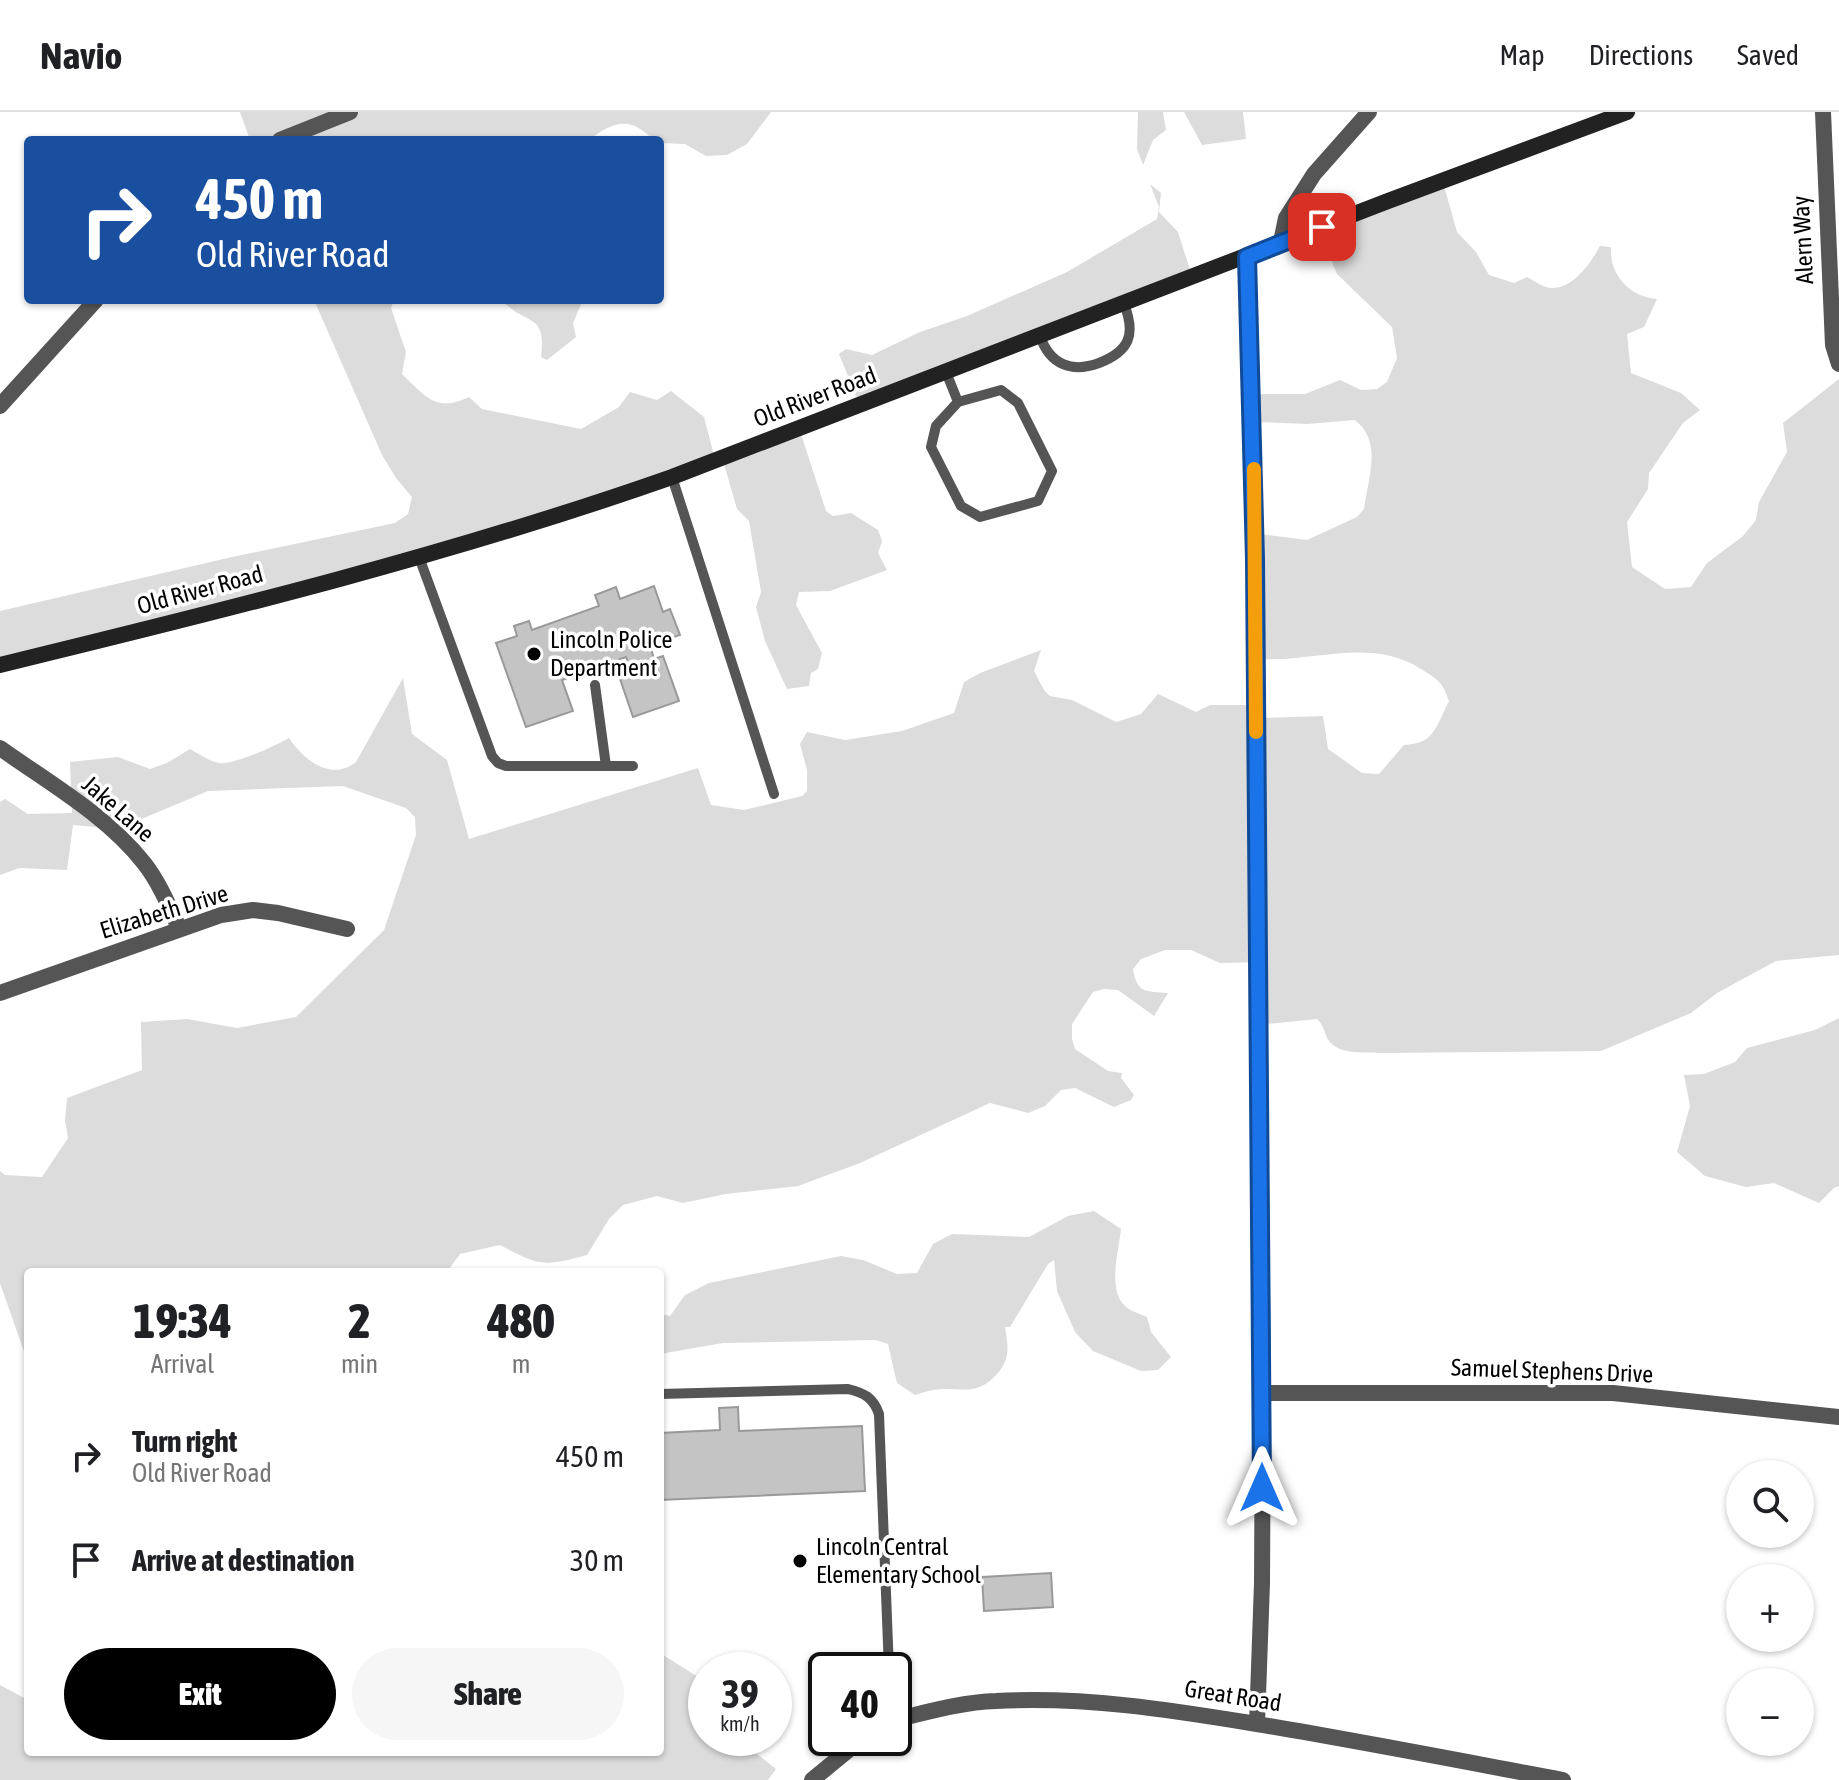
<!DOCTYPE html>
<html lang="en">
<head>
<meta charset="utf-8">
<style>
  :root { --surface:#fff; --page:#f6f6f6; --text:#202124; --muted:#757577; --line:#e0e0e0; --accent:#000 }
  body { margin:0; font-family:"Asap Condensed",sans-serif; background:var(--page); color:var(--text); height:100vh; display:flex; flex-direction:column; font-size:30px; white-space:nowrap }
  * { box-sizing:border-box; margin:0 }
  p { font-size:26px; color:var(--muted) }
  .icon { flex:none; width:44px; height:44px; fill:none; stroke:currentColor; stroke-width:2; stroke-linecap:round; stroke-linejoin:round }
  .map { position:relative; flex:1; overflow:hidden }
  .side { position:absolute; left:24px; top:1156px; width:640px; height:488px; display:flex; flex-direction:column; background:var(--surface); border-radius:8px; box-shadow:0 2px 6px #0004 }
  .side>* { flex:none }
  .banner { position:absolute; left:24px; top:24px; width:640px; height:168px; border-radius:8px; box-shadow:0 2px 6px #0004; background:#1a4fa0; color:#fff; overflow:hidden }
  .controls { position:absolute; left:1726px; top:1348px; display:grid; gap:16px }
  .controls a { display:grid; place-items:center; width:88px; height:88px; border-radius:50%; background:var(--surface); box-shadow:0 2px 6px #0004; font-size:40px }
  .speed { position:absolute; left:688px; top:1540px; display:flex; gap:16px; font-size:40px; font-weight:700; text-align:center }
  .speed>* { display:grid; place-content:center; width:104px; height:104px; border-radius:50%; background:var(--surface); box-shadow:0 2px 6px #0004; line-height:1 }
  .speed small { font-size:20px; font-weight:400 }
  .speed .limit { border:4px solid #111; border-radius:12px; background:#fff; color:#111 }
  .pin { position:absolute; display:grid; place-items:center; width:68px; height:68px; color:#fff; margin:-34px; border-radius:16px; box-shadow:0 4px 12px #0006 }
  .me { position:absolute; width:88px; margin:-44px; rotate:0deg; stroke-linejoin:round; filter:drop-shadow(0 0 6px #0008) }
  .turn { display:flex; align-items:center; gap:28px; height:168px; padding:0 40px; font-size:36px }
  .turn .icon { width:104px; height:104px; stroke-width:2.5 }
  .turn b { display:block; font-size:56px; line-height:68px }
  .eta { display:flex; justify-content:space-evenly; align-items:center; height:136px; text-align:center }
  .eta b { font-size:48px; font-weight:800; line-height:56px }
  .primary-button { display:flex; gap:16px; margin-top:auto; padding:16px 40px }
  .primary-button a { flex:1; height:92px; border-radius:48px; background:var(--accent); color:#fff; font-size:32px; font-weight:800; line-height:92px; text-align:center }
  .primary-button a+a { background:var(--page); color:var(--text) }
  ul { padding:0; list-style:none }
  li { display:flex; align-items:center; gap:24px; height:104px; padding:0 40px }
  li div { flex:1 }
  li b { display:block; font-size:30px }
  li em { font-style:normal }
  header { display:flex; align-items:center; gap:48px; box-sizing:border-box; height:112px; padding:0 40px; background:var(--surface); border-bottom:2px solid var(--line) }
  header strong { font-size:38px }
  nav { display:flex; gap:44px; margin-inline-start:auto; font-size:28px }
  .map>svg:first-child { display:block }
  .green { fill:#dcdcdc }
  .building { fill:#c4c4c4; stroke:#999; stroke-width:2 }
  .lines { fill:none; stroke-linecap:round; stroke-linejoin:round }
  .service { stroke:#555; stroke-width:10 }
  .minor { stroke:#555; stroke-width:16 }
  .tertiary { stroke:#555; stroke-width:16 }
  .secondary { stroke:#222; stroke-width:16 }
  .route-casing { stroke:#114b97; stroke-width:20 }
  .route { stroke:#1a73e8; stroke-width:14 }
  .slow { stroke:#f59e0b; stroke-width:14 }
  .poi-dot { fill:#000; stroke:#fff; stroke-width:3 }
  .labels { text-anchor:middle; stroke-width:7; stroke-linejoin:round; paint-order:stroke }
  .street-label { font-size:24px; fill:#000; stroke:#fff }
  .poi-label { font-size:24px; fill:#000; stroke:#fff; text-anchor:start }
</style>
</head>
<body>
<header>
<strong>Navio</strong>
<nav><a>Map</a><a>Directions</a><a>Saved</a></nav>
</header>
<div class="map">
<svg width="1839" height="1668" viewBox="0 0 1839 1668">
  <rect width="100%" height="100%" fill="#fff"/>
  <path class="green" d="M240,0H771L747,32L727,43L706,44L685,32L660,31V28C652,28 650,24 643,19C624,4 606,15 589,28H250Z
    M1138,0H1163L1166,18L1153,28L1143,53L1137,37Z
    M1184,0H1243L1246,27L1202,33Z
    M1150,72L1161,81L1159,100L1178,120L1192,164L860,293L839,242L846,237L872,243L920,220L967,204L1067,160L1157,107L1159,95Z
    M1444,74L1457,120L1476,140L1489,163L1514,171L1527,165C1534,169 1543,175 1551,176C1573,177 1591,151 1600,134L1611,135C1609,163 1630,185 1657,187L1644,215L1627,222L1631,261L1681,281L1700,298L1683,311L1649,361L1648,377L1627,410L1632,455L1665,477L1691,475L1707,451L1743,424L1756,408L1759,390L1787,340L1783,311L1839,267V843L1776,849L1717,881L1691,901L1601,939L1379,941C1364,940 1340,943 1329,929C1324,922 1325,914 1317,907L1268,912L1264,850L1220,851L1191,838H1165L1141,847L1133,857C1137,882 1146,879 1168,881L1154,904L1118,878L1104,877L1093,880L1072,912V927L1075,937L1108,959L1122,961L1121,966L1134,983L1131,988L1114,995L1075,976L1061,978L1045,994L1028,1001L990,991L860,1051L798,1074L726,1082L683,1091L657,1084L623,1093L609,1107L587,1143C543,1155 540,1154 500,1133L460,1142L449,1157L440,1160H28V1251L0,1171V1059L5,1063L42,1065L68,1026L65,1009L67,986L142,958L141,910L187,907L237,916L296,905L384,818L416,723L415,705L406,696L343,674L208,679L118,717L73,713L67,758L19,756L0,763V690L5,687L28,702L72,701L70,650L118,645L150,657L167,651L190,637C199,642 209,649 219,651C232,654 277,633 289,626C304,648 331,670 356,650L403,566L412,622L447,648L469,727L698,656L711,693L744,698L802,684L807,679V658L800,632L807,620L845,628L902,619L954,601L964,570L980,561L1041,538L1034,559L1044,578L1050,584L1072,588L1116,610L1141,602L1158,582L1196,600L1210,593H1258L1264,606L1323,604L1328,637L1362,661L1379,662L1404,633C1435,632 1436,614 1449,589C1442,569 1438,568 1421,557C1371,525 1316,550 1261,547L1260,422L1307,428L1357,405L1364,397C1368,366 1383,330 1355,308L1307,312L1259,310L1258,282H1305L1340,268L1361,278L1377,277L1387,270L1397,246L1392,215L1337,162L1320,121Z
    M314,188H394L391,196L406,240L402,262C425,284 436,301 469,285L482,297L581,317L619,295L630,280L657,288L671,279L704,305L716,351L0,557V499L232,445L395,411L408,402L412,385L396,366L382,343Z
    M502,188H583L573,211L576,225L547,248L541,245C547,199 526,215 502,188Z
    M801,322L826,399L833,404L851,401L878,418L882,429L878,441L887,458L830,479L799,480L796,493L822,541L818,557L811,561L809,574L787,577L765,529L756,495L761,480L749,409L737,397L724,352Z
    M1839,906V1074L1834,1076L1819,1091L1774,1071L1746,1075L1705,1064L1677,1040L1690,994L1684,963L1704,962L1735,950L1747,936L1815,918Z
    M1094,1099L1121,1117C1119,1139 1107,1177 1125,1194C1131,1200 1139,1201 1147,1205L1151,1220L1171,1245L1158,1258L1141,1259L1093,1239L1075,1220L1057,1179L1054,1148L1048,1152L1010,1215H1005C1008,1234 1011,1247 997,1262C976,1286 960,1274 933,1278C927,1279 921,1281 915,1283L897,1271L888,1232L876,1228L723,1231L660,1242V1202L670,1204L685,1183L709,1171L841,1144L863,1148L897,1162L917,1161L933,1132L952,1122L1029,1125L1068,1104Z
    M660,1541L706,1570L702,1613L706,1614V1626H737L776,1657L768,1668H0V1573L28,1588V1640H660Z"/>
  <path class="building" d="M654,474L663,500L670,497L680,523L650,533L654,547L663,544L679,589L633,605L617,558L629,553L626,545L562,568L573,599L526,615L496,531L517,524L514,514L529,509L532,518L599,494L595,483L616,475L620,487Z
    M738,1295L739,1319L862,1314L865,1379L660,1388V1321L720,1318L719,1296Z
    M1051,1461L1053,1495L984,1499L982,1465Z"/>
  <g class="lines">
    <path class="service" d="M1040,224C1050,253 1072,261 1099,251C1130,239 1136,222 1124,192
      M946,260L958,290L936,314L931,335L961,394L980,405L1038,389L1052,359L1018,291L1001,278L958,290
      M672,365L774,682
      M419,445L492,644L498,651L506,654H633
      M595,573L606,654
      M660,1282L848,1277C864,1281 873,1285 879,1302L889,1558"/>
    <path class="minor" d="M1823,0L1833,233L1839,252
      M280,28L350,0
      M0,294L96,188
      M0,636C49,671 106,703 144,751C159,770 169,794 179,816
      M0,881L221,803L253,798L278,801L347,817
      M1263,1281H1613L1839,1305"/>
    <path class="tertiary" d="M1281,130L1286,106L1314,62L1369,0
      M1247,145L1255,447L1263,1281L1262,1471L1257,1612
      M894,1608C927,1600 962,1590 996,1589C1084,1584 1171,1598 1257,1612C1359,1629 1461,1649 1563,1668
      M812,1668L863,1626"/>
    <path class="secondary" d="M0,553C226,498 453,442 672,365L1388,89L1627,0"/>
  </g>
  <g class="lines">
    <g class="route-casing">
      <path id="route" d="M1262,1376L1255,447L1247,145L1322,115"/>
    </g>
    <use href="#route" class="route"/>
    <path class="slow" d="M1254,357L1256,620"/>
  </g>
  <g class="poi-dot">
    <circle cx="534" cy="542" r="8"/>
    <circle cx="800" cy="1449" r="8"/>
  </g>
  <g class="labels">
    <g class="street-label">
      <text transform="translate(1803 128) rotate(-93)" y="8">Alern Way</text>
      <text transform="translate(815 285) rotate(-21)" y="8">Old River Road</text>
      <text transform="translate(200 478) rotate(-15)" y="8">Old River Road</text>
      <text transform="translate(118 697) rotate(41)" y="8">Jake Lane</text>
      <text transform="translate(164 800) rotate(-17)" y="8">Elizabeth Drive</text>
      <text transform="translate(1552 1259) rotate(2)" y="8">Samuel Stephens Drive</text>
      <text transform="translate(1233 1584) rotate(9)" y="8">Great Road</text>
    </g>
    <g class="poi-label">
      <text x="550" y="536">Lincoln Police<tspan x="550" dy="28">Department</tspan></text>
      <text x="816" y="1443">Lincoln Central<tspan x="816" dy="28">Elementary School</tspan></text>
    </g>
  </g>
</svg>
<div class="controls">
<a><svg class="icon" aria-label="search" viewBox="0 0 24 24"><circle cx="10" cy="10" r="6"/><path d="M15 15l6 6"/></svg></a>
<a>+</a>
<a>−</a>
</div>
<div class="speed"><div>39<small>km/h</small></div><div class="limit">40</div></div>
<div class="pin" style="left:1322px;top:115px;background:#d93025"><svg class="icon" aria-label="arrive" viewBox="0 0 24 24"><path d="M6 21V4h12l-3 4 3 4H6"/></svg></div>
<svg class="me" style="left:1262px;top:1376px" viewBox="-20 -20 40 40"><path d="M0-17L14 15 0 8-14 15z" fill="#1a73e8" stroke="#fff" stroke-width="4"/></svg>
<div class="banner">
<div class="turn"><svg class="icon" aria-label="right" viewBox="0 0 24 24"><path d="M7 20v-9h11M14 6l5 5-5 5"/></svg><div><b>450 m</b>Old River Road</div></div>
</div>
<section class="side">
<div class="eta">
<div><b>19:34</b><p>Arrival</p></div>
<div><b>2</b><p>min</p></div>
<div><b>480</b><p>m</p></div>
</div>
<ul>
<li><svg class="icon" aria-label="right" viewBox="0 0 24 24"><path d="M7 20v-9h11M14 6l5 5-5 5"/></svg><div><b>Turn right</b><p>Old River Road</p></div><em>450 m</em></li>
<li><svg class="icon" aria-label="arrive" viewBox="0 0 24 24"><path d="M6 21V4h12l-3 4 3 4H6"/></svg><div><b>Arrive at destination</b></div><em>30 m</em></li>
</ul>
<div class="primary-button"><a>Exit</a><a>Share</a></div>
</section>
</div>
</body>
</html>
